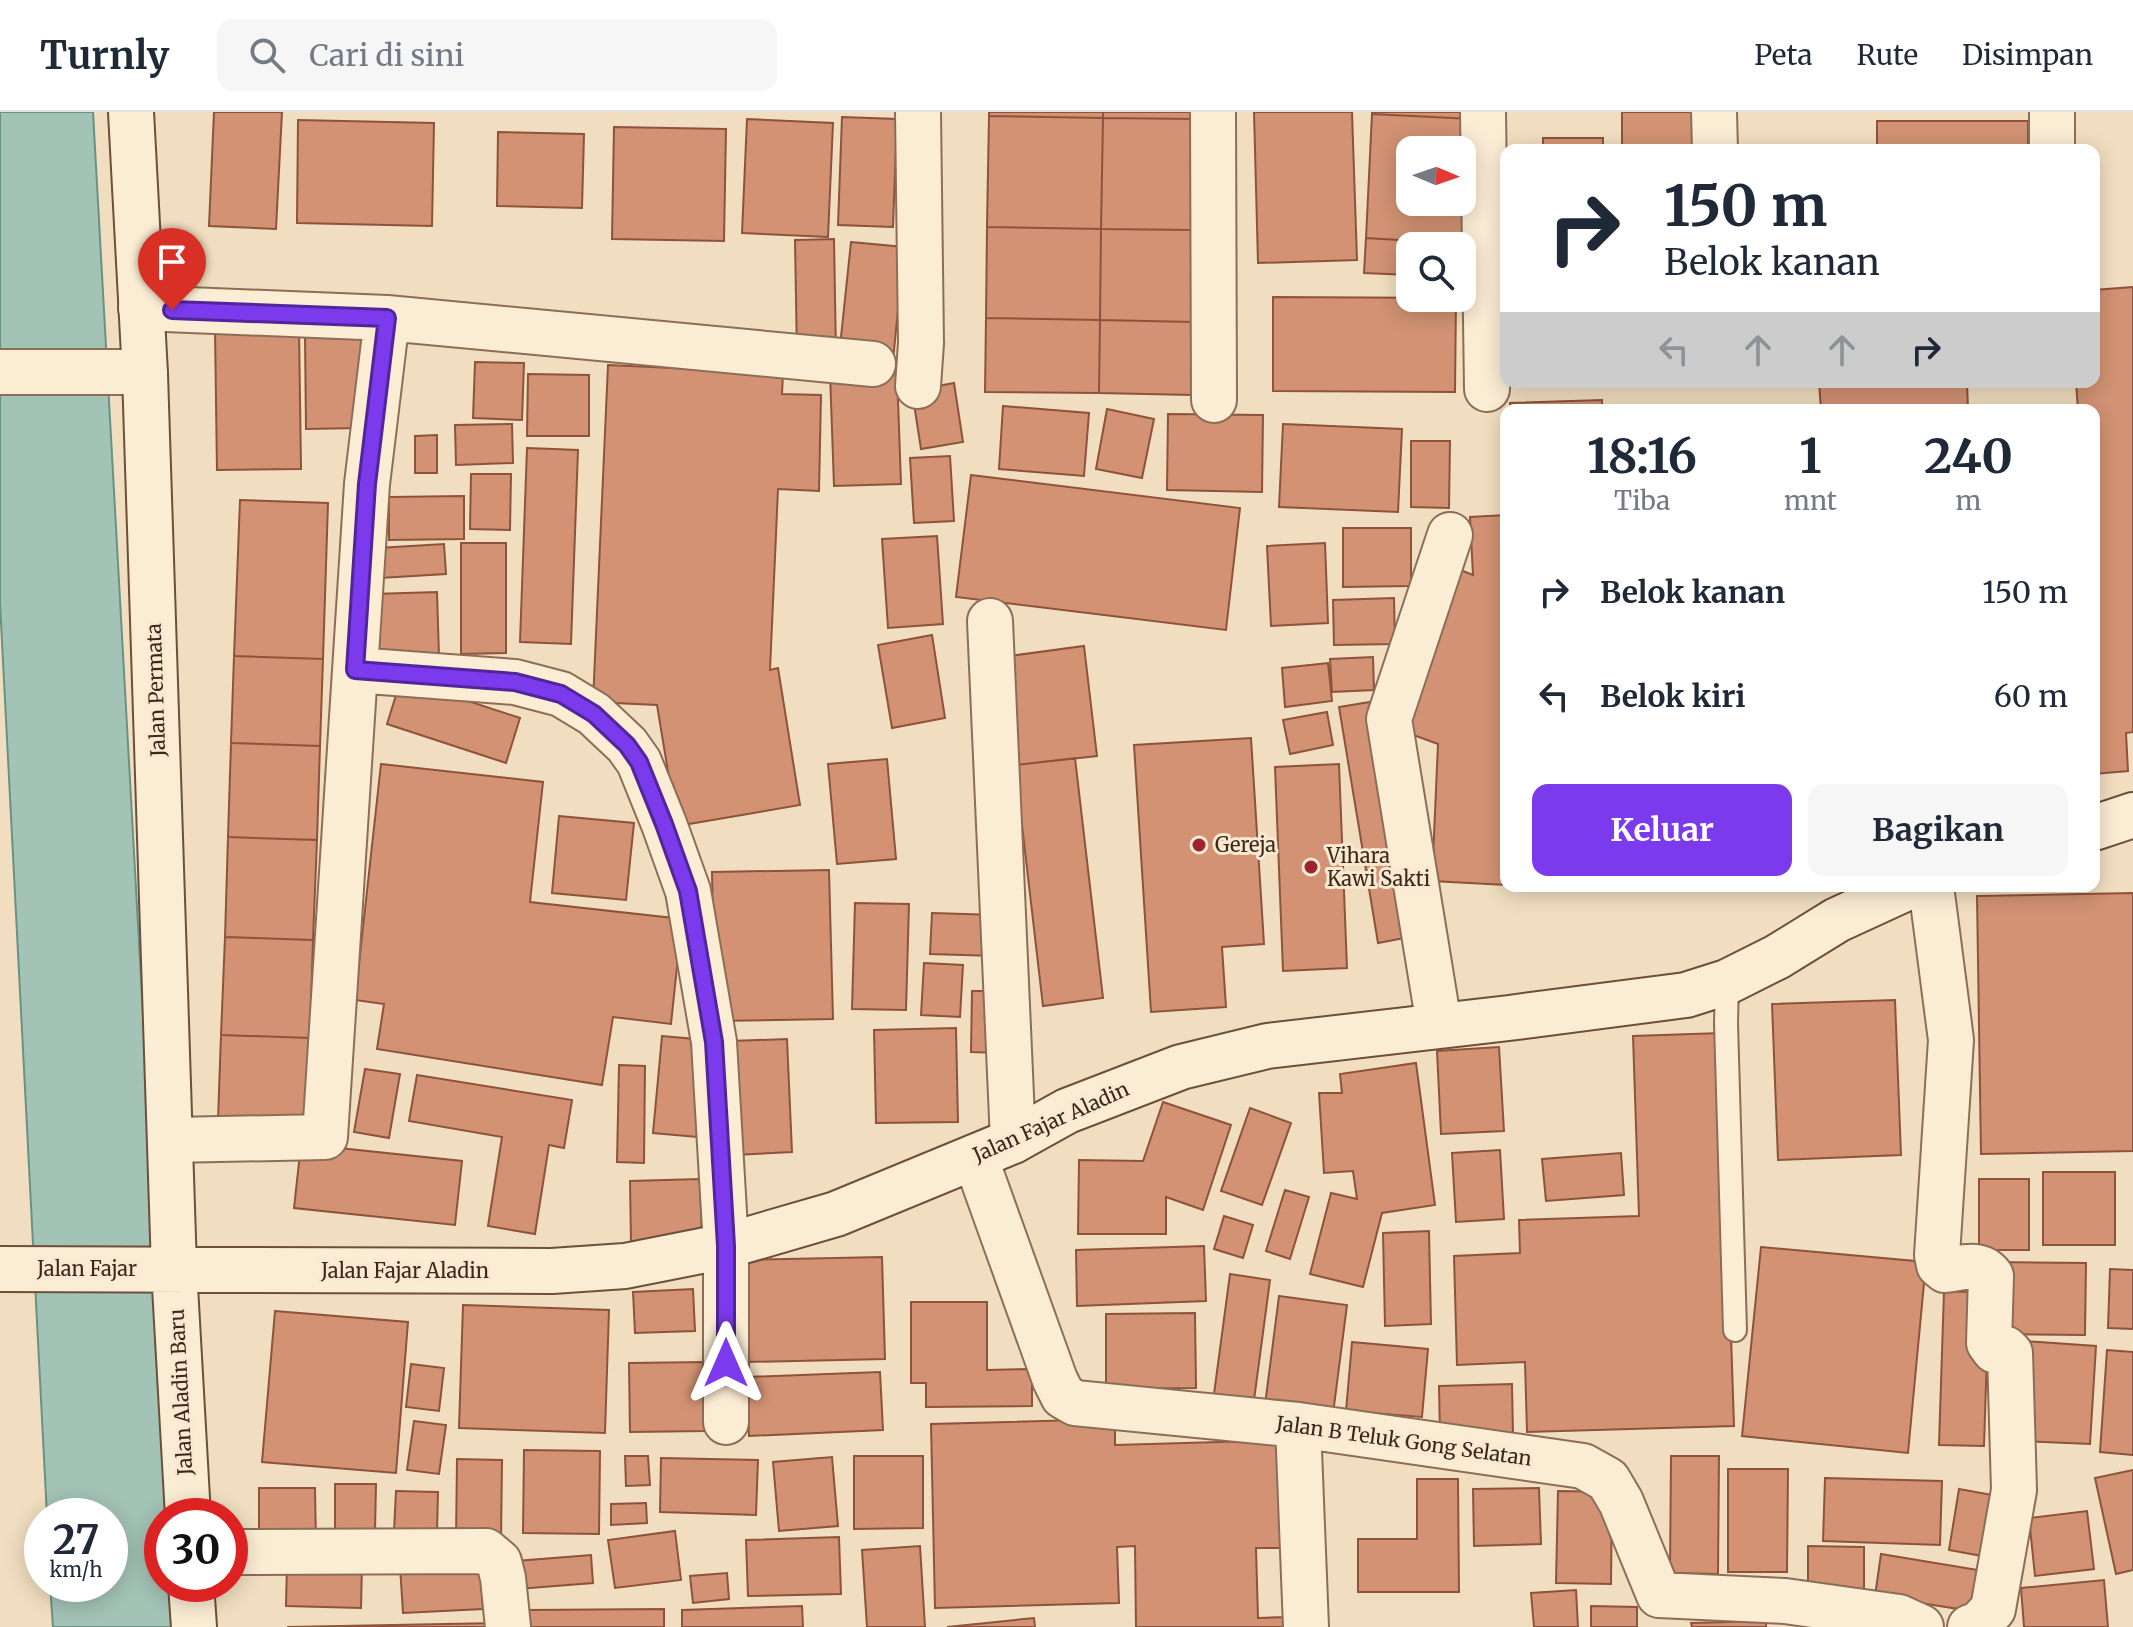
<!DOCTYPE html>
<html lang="id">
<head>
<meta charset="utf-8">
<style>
  :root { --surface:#fff; --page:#f6f6f7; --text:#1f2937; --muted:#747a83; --line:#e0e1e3; --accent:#7c3aed }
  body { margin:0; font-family:Merriweather,serif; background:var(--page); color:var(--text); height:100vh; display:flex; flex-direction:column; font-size:30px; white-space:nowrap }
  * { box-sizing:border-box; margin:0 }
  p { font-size:26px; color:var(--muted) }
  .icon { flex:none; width:44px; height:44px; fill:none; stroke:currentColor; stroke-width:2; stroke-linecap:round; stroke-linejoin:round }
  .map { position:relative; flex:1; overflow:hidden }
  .details { position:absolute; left:1500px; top:292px; width:600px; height:488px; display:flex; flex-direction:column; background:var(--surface); border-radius:16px; box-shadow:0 4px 20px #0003 }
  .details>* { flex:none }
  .guide { position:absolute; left:1500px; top:32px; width:600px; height:244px; border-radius:16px; box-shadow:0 4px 20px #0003; background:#fff; color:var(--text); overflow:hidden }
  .needle { width:52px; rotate:92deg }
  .tools { position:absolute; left:1396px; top:24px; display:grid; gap:16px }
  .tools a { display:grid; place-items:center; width:80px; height:80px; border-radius:16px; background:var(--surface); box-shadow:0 4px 20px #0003; font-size:40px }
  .speed { position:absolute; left:24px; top:1386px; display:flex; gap:16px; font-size:40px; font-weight:700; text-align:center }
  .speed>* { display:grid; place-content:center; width:104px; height:104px; border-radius:50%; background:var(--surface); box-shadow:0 4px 20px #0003; line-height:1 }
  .speed small { font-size:20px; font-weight:400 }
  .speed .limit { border:12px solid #d22; background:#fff; color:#111 }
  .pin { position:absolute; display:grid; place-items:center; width:68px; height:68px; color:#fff; margin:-82px -34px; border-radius:50% 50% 50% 0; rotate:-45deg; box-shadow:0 0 8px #0007 }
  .pin .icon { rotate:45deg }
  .me { position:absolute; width:88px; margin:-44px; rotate:0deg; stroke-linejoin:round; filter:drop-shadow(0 0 6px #0008) }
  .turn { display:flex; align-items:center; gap:28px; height:168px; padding:0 32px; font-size:36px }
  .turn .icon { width:104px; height:104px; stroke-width:2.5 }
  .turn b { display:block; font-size:56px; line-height:68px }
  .lanes { display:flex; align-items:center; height:76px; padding:0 32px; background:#0003; justify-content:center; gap:40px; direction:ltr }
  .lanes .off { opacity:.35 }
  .eta { display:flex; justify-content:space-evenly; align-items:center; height:136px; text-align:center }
  .eta b { font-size:48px; font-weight:700; line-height:56px }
  .primary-button { display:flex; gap:16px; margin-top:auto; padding:16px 32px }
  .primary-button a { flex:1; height:92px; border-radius:16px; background:var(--accent); color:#fff; font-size:32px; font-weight:700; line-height:92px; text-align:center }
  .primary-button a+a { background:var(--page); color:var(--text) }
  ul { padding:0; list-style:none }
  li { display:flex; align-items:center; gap:24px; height:104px; padding:0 32px }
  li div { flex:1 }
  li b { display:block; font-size:30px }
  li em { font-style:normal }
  header { display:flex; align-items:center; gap:48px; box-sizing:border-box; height:112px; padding:0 40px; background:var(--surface); border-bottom:2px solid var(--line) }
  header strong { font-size:38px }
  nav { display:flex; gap:44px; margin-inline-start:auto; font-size:28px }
  .search { width:560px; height:72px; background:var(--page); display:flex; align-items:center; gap:20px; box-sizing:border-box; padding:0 28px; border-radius:16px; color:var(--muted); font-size:30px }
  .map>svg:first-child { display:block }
  .water { fill:#a3c3b7; stroke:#6a9284; stroke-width:2 }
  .building { fill:#d29273; stroke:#8d533b; stroke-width:2; fill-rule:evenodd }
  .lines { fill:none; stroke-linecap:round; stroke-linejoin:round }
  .lane-casing { stroke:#8c6e57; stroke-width:26 }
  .street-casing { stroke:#8c6e57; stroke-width:48 }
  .secondary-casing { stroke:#6d4f3a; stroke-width:48 }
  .lane { stroke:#fbecd4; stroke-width:22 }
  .street { stroke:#fbecd4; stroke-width:44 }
  .secondary { stroke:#fbecd4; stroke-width:44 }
  .route-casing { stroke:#51269a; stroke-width:20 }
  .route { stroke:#7c3aed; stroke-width:14 }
  .poi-dot { fill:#9f222f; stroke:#f8e9d0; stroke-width:3 }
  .labels { text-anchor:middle; stroke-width:6; stroke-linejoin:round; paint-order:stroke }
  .street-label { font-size:20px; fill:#3a281c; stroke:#f8e9d0 }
  .poi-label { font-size:20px; fill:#3a281c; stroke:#f8e9d0; text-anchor:start }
</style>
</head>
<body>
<header>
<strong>Turnly</strong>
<div class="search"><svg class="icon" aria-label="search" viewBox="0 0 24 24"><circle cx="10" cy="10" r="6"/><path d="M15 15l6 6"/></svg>Cari di sini</div>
<nav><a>Peta</a><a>Rute</a><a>Disimpan</a></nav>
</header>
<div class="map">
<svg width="2133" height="1515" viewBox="0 0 2133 1515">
  <rect width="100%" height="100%" fill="#f1dec0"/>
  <path class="water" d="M0,0H93L158,1174L169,1404H162V1472H172L174,1515H53L50,1472H110V1404H47L0,491Z"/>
  <path class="building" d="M214,0H282L276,117L209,114Z
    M989,0H1103V6L989,4Z
    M1103,0H1196V7L1103,6Z
    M1254,0H1352L1357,148L1258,151Z
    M1372,0H1472V7L1372,2Z
    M1622,0H1705V38H1622Z
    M1372,2L1472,7L1465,132L1366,126ZM1410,38H1462V90H1410Z
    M989,4L1103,6L1101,117L987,115Z
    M842,5L897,7L893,115L838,113Z
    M1103,6L1196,7L1194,118L1101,117Z
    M747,7L833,11L828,125L742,121Z
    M298,8L434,11L432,114L297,111Z
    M1877,9H2028V38H1877Z
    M614,15L726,17L724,129L612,127Z
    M498,20L584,22L582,96L497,94Z
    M1543,26H1603V38H1543Z
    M987,115L1101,117L1100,208L986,206Z
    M1101,117L1194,118L1193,210L1100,208Z
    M1366,126L1465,132L1464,166H1462V134H1410V163L1364,161Z
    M834,127L836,243L797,244L795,128Z
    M851,130L904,135L893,249L839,244Z
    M2133,175V620L2126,621L2128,659L2094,662V298H2078L2076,270H2094V178Z
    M1273,185L1456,186L1455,280L1273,279Z
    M986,206L1100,208L1099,281L985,280Z
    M1100,208L1193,210L1192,283L1099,281Z
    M299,216L301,357L217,358L215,218Z
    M361,224L362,316L306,317L305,225Z
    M475,250L524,251L522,308L473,306Z
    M608,253L783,261L782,282L821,283L819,379L778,377L770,558L778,556L800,693L677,714L657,593L593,590Z
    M897,260L901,372L834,374L830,261Z
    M528,262L589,263V324H527Z
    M1819,270H1967L1968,298H1821Z
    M954,271L963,330L921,337L912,279Z
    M1602,288V298H1511L1510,291Z
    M1003,294L1089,301L1084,364L999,357Z
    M1107,297L1154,307L1142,366L1096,357Z
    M1168,302L1263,303L1262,380L1167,378Z
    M512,312L513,351L456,353L455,313Z
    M1283,312L1402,317L1398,400L1279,395Z
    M437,323V361H415V324Z
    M1411,329H1450L1449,396L1411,395Z
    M527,336L578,338L571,532L520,530Z
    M950,344L954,409L914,411L910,346Z
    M471,362H511L510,418L470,417Z
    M971,363L1240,396L1226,518L956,485Z
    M464,384V427L389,428V385Z
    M240,388L328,391L323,547L234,544Z
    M1506,403V773L1432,769L1438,632L1405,620L1438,528L1424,523L1448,453L1473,463L1470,405Z
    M1343,416H1411V474L1343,475Z
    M937,424L943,512L888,516L882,427Z
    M461,431H506V541L461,542Z
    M1325,431L1328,511L1271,514L1267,434Z
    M444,432L446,462L380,466L378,436Z
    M437,480L439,544L376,547L373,482Z
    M1394,486L1395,532L1334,533L1333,488Z
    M932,523L945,606L892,616L878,533Z
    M1084,534L1097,644L1015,653L1002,545Z
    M234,544L323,547L320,634L231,631Z
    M1373,545L1374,578L1332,580L1330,547Z
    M1328,551L1332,589L1285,595L1282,556Z
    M401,567L520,606L506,651L387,612Z
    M1376,589L1415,824L1378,831L1339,595Z
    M1327,600L1333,633L1290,642L1283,608Z
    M1251,626L1264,832L1222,835L1226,895L1151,900L1134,633Z
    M231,631L320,634L317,728L228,725Z
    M1075,646L1103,886L1043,894L1015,653Z
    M887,647L896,747L837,752L828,652Z
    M381,652L543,670L530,790L682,807L671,912L613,905L602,973L377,937L384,892L355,888Z
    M1339,652L1347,856L1283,859L1275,655Z
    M559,704L634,711L626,788L552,781Z
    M228,725L317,728L313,828L225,825Z
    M829,758L833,907L715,909L712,760Z
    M2133,781V1039L1981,1042L1977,784Z
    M855,791L909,792L906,898L852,897Z
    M932,801L996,803L995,844L930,842Z
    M225,825L313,828L310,926L221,923Z
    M924,851L963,853L960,905L921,903Z
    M972,879H1004L1002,941L971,940Z
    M1895,888L1901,1043L1778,1048L1772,892Z
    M956,916L958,1010L876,1011L874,918Z
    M1721,921L1734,1314L1527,1320L1525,1250L1457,1253L1454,1144L1520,1141L1519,1108L1639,1104L1633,924Z
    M221,923L310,926L307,1011L218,1008Z
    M662,924L706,928L697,1025L653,1021Z
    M787,927L792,1040L736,1043L731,929Z
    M1499,935L1504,1019L1441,1022L1437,939Z
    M1416,951L1435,1093L1382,1101L1363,1175L1310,1162L1331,1081L1357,1087L1353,1059L1324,1061L1319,981H1342L1340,962Z
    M619,953L645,954L644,1051L617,1050Z
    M365,957L400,962L389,1026L354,1020Z
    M417,963L572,988L564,1036L549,1033L535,1122L488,1114L502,1025L409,1009Z
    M1163,990L1231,1013L1203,1098L1166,1085V1122H1078L1079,1048L1143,1049Z
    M1250,996L1291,1011L1262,1093L1221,1079Z
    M301,1032L462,1049L455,1113L294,1096Z
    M1500,1038L1504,1107L1456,1110L1452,1041Z
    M1621,1041L1624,1083L1546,1089L1542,1047Z
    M2043,1060H2115V1133H2043Z
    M700,1067L702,1129L631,1131L630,1069Z
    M1979,1067H2029V1138H1979Z
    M1285,1078L1309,1085L1290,1147L1266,1139Z
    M1224,1104L1253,1113L1243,1146L1214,1137Z
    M1429,1119L1431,1212L1385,1214L1383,1121Z
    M1204,1134L1206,1189L1077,1194L1076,1138Z
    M1761,1135L1926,1150L1908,1341L1742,1324Z
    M882,1145L885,1247L746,1250L743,1148Z
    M1996,1150L2086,1151L2085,1223L1995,1222Z
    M2110,1157L2133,1158V1217L2108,1216Z
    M1230,1162L1270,1168L1254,1288L1214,1282Z
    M693,1177L695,1219L635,1221L633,1180Z
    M1944,1179L1989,1181L1984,1334L1939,1333Z
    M1279,1184L1347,1193L1333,1302L1265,1293Z
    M911,1190H987V1258L1032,1257V1294L926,1295V1271H911Z
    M463,1193L609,1198L605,1321L459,1316Z
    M275,1199L408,1210L396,1361L262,1350Z
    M1195,1201L1196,1276L1106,1277V1202Z
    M2025,1229L2096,1234L2090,1332L2019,1329Z
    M1352,1230L1428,1237L1422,1305L1346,1299Z
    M2107,1238L2133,1240V1343L2100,1340Z
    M706,1250V1319L630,1320L629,1251Z
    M411,1252L444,1256L439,1299L406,1295Z
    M880,1260L883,1318L749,1324L747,1265Z
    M1512,1272L1513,1323L1440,1324L1439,1274Z
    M1115,1307V1333L1292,1328L1295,1436H1256L1258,1506L1289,1505V1515H1136L1135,1434L1117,1435L1119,1491L935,1496L931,1312Z
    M414,1309L446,1313L439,1362L407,1358Z
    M524,1338L600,1339L599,1422L523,1421Z
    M625,1344H648L650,1373L626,1374Z
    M854,1344H923V1416L854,1417Z
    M1671,1344H1719L1718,1462L1670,1461Z
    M832,1345L838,1414L779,1419L773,1350Z
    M661,1346L758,1348L756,1403L660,1400Z
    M457,1347L502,1348L501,1430L456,1429Z
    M1728,1357H1788L1787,1460H1728Z
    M2133,1358V1458L2116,1462L2095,1366Z
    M1825,1366L1942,1369L1940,1433L1823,1429Z
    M1417,1367H1458L1459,1480H1358V1427H1417Z
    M335,1372H376L375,1420L335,1419Z
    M259,1376H315L316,1432H259Z
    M1539,1376L1541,1432L1474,1434L1473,1377Z
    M1959,1377L2009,1386L1998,1447L1949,1438Z
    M396,1379L438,1380L437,1420L394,1419Z
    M1558,1379L1612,1380L1611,1472L1556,1471Z
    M646,1391L647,1411L611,1413V1392Z
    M2087,1399L2094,1457L2035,1464L2029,1406Z
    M675,1419L681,1468L615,1476L608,1428Z
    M839,1425L841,1482L748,1484L746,1428Z
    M920,1434L925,1515H867L862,1438Z
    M1808,1434L1864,1435V1478H1808Z
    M1881,1442L1984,1459L1978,1500L1875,1484Z
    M591,1443L593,1471L518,1477L516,1449Z
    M287,1450L362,1452L361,1496L286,1494Z
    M480,1450L483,1497L403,1501L400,1454Z
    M727,1461L729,1487L693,1491L690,1464Z
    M2104,1468L2108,1515H2024L2021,1476Z
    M1576,1478L1578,1515H1534L1531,1481Z
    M802,1494L803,1515H682V1498Z
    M1591,1494L1637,1495V1515H1591Z
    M664,1497V1515H527V1498Z
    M1034,1506L1035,1515H947Z
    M1766,1509V1515H1692L1691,1511Z
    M498,1511L499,1515H287Z"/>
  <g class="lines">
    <g class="lane-casing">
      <path id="lane" d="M1727,870L1726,911L1735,1218"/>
    </g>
    <g class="street-casing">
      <path id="street" d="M1213,0L1214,288
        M1483,0L1487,277
        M1714,0L1715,38
        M2052,0V38
        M141,196L387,206L873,252
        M0,260H128L145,262
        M918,274L921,231L918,0
        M990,509L1013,1029
        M355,558L515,570L561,582L594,602L627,633L639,650L664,712L688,779L714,930L726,1134V1310
        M1931,774L1951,928L1937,1143L1939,1153L1945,1158C1962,1156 1980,1149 1991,1164L1989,1231L1994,1238L2006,1237L2010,1241L2014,1378L1993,1497L1979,1512L1970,1515
        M1439,913L1389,607L1450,423
        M171,1028L325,1025L367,372L387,206
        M975,1045L1055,1268L1063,1284L1075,1291L1298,1313L1583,1354L1608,1368L1621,1390L1659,1483L1785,1489L1899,1505L1921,1515
        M1298,1313L1306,1515
        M230,1440L486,1439L499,1450L503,1466L508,1515"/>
    </g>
    <g class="secondary-casing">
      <path id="secondary" d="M131,0L145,262L174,1157L188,1404
        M2094,716L2133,703
        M0,1157L552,1159L625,1154L726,1134L836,1102L1013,1029L1067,999L1181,955L1267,934L1509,906L1686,883L1727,870L1777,845L1837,808L1911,774
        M191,1472L194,1515"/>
    </g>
    <use href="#lane" class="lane"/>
    <use href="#street" class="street"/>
    <use href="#secondary" class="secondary"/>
  </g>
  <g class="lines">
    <g class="route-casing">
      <path id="route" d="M172,198L387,206L367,372L355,558L515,570L561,582L594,602L627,633L639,650L664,712L688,779L714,930L726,1134V1251"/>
    </g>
    <use href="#route" class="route"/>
  </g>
  <g class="poi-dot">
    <circle cx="1199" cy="733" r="8"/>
    <circle cx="1311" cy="755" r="8"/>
  </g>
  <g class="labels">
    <g class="street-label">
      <text transform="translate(156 578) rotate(-92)" y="7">Jalan Permata</text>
      <text transform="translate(1051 1010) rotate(-24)" y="7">Jalan Fajar Aladin</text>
      <text x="87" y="1164">Jalan Fajar</text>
      <text x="405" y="1166">Jalan Fajar Aladin</text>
      <text transform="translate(181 1280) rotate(-93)" y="7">Jalan Aladin Baru</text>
      <text transform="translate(1404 1329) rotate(8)" y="7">Jalan B Teluk Gong Selatan</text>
    </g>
    <g class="poi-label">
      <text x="1215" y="740">Gereja</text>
      <text x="1327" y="751">Vihara<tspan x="1327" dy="23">Kawi Sakti</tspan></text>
    </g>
  </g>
</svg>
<div class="tools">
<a><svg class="needle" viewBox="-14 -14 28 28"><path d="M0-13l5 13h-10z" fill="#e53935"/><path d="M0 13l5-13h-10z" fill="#747a83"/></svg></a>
<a><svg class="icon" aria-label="search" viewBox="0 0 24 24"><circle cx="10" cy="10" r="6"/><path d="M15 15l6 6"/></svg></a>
</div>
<div class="speed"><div>27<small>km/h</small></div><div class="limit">30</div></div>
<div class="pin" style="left:172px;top:198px;background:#d93025"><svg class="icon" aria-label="arrive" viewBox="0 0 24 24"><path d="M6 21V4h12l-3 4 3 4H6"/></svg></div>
<svg class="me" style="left:726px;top:1251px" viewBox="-20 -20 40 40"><path d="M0-17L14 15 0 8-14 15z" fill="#7c3aed" stroke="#fff" stroke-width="4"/></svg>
<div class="guide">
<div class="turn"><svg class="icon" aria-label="right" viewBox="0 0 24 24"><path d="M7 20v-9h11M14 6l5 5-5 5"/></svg><div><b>150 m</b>Belok kanan</div></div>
<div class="lanes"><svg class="icon off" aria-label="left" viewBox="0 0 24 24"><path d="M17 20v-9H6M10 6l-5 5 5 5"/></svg><svg class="icon off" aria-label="ahead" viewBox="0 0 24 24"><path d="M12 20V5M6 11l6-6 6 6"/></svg><svg class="icon off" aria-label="ahead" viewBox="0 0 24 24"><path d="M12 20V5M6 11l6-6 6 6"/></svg><svg class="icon" aria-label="right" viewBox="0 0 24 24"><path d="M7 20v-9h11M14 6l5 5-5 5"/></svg></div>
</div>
<section class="details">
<div class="eta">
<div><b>18:16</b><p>Tiba</p></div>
<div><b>1</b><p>mnt</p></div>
<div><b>240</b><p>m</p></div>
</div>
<ul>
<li><svg class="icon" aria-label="right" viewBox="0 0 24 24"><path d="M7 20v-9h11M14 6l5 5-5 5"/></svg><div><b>Belok kanan</b></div><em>150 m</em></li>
<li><svg class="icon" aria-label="left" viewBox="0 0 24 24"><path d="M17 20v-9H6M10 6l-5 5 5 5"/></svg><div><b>Belok kiri</b></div><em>60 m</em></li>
</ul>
<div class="primary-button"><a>Keluar</a><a>Bagikan</a></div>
</section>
</div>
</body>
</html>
